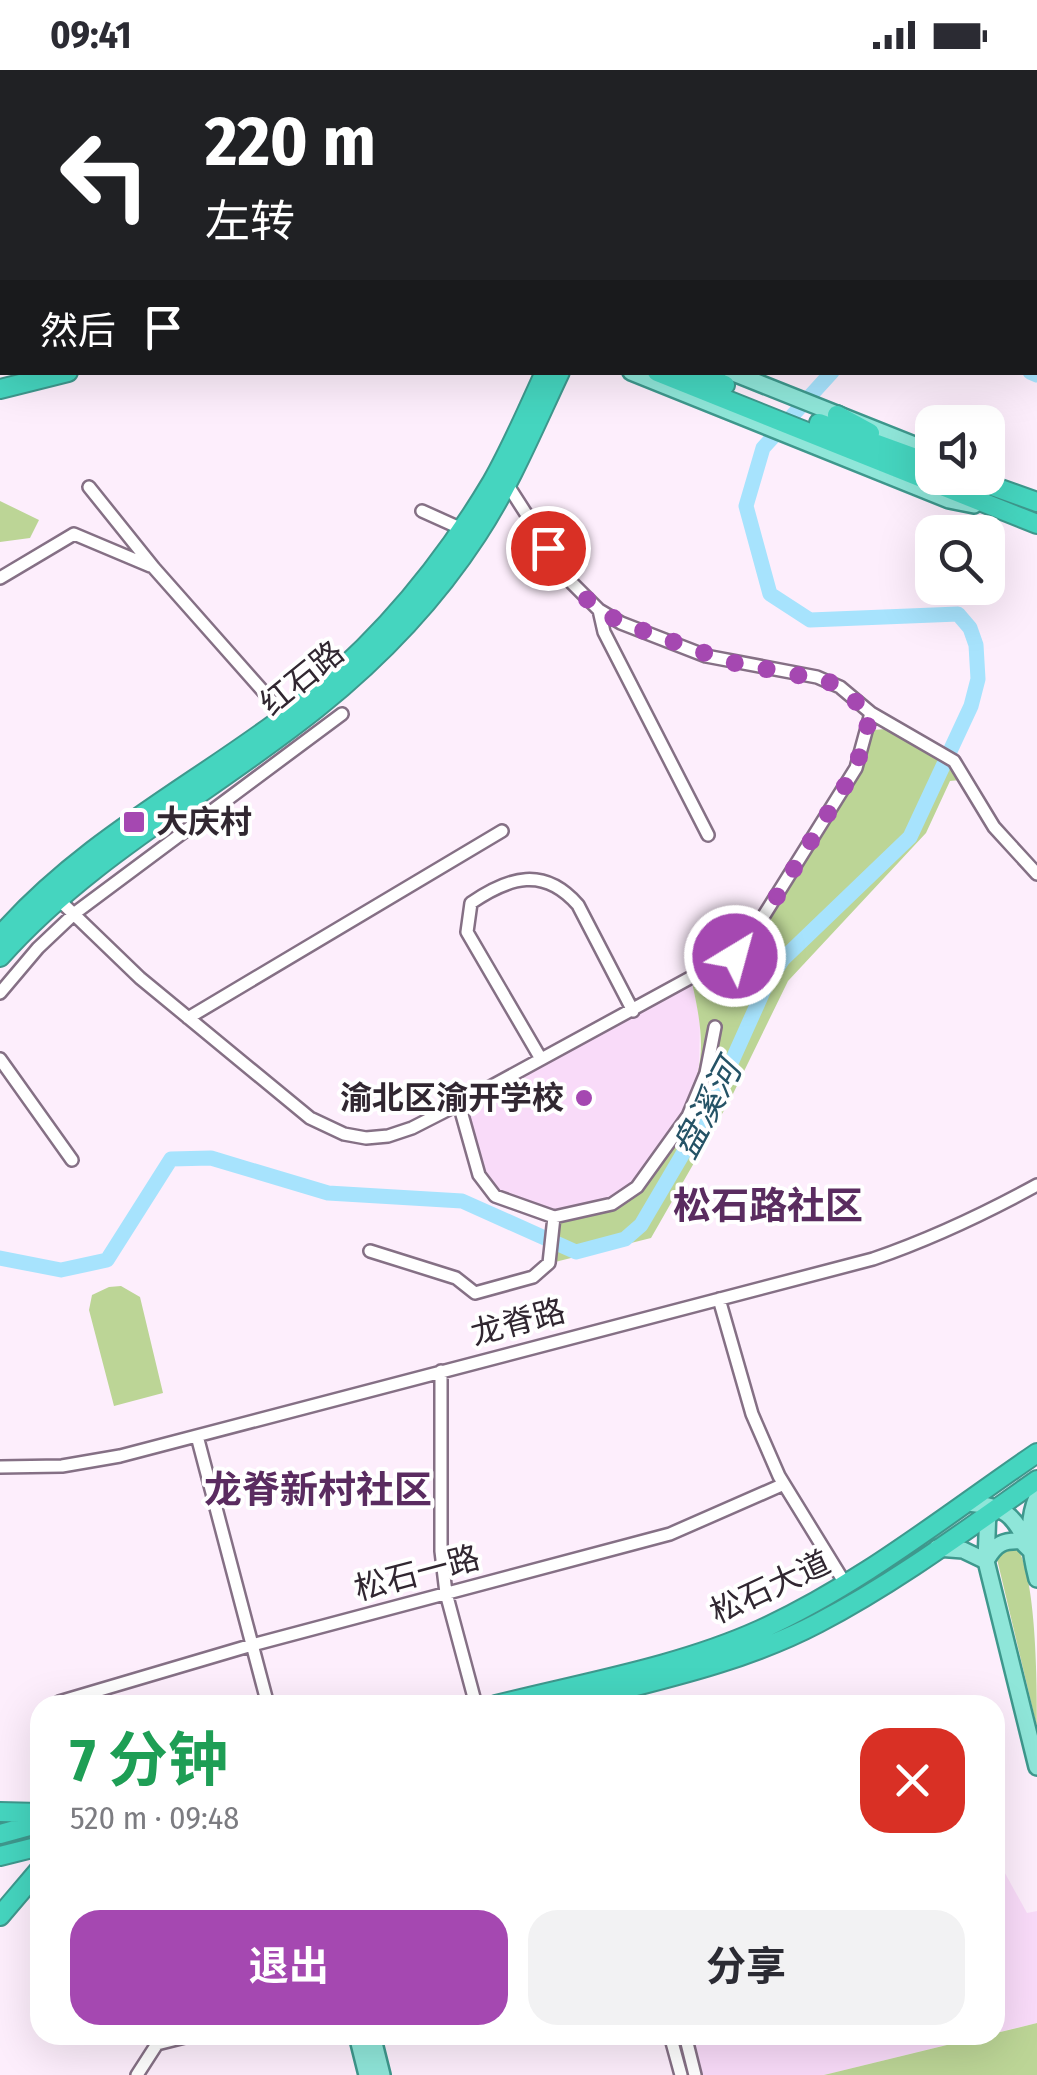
<!DOCTYPE html>
<html lang="zh">
<head>
<meta charset="utf-8">
<style>
  :root { --surface:#fff; --page:#f2f2f3; --text:#2b2b33; --muted:#7c7c81; --accent:#a548b1 }
  body { margin:0; font-family:"Fira Sans Condensed","Noto Sans SC",sans-serif; background:var(--page); color:var(--text); height:100vh; display:flex; flex-direction:column; font-size:38px; white-space:nowrap }
  * { box-sizing:border-box; margin:0 }
  p { font-size:32px; color:var(--muted) }
  .icon { flex:none; width:55px; height:55px; fill:none; stroke:currentColor; stroke-width:2; stroke-linecap:round; stroke-linejoin:round }
  .map { position:relative; flex:1; overflow:hidden }
  .side { position:absolute; left:30px; top:1625px; width:975px; height:350px; display:flex; flex-direction:column; background:var(--surface); border-radius:30px; box-shadow:0 10px 40px #0002 }
  .side>* { flex:none }
  .hud { position:absolute; left:0px; top:0px; width:1038px; height:305px; box-shadow:0 10px 40px #0002; background:#202124; color:#fff; overflow:hidden }
  .buttons { position:absolute; left:915px; top:335px; display:grid; gap:20px }
  .buttons a { display:grid; place-items:center; width:90px; height:90px; border-radius:20px; background:var(--surface); box-shadow:0 10px 40px #0002; font-size:50px }
  .pin { position:absolute; display:grid; place-items:center; width:85px; height:85px; color:#fff; margin:-42px; border:5px solid #fff; border-radius:50%; box-shadow:0 2px 10px #0007 }
  .me { position:absolute; width:110px; margin:-55px; rotate:37deg; stroke-linejoin:round; filter:drop-shadow(0 0 8px #0008) }
  .turn { display:flex; align-items:center; gap:35px; height:210px; padding:0 40px; font-size:45px }
  .turn .icon { width:130px; height:130px; stroke-width:2.5 }
  .turn b { display:block; font-size:70px; line-height:85px }
  .then { display:flex; align-items:center; height:95px; padding:0 40px; background:#0003; gap:20px; font-size:38px }
  .round { display:grid; place-items:center; flex:none; width:105px; height:105px; border-radius:30px; background:var(--page) }
  .overview { display:flex; align-items:center; justify-content:space-between; height:170px; padding:0 40px }
  h1 { font-size:60px; font-weight:700; line-height:75px; color:#1e9e55 }
  .primary-button { display:flex; gap:20px; margin-top:auto; padding:20px 40px }
  .primary-button a { flex:1; height:115px; border-radius:30px; background:var(--accent); color:#fff; font-size:40px; font-weight:700; line-height:115px; text-align:center }
  .primary-button a+a { background:var(--page); color:var(--text) }
  .status { display:flex; justify-content:space-between; align-items:center; height:70px; padding:0 50px; background:var(--surface); direction:ltr }
  .status svg { height:28px; fill:currentColor }
  .map>svg:first-child { display:block }
  .built { fill:#f9dbf9 }
  .green { fill:#bcd596 }
  .lines { fill:none; stroke-linecap:round; stroke-linejoin:round }
  .river { stroke:#a7e3fd; stroke-width:15 }
  .minor-casing { stroke:#857085; stroke-width:16 }
  .major-casing { stroke:#3e988d; stroke-width:20 }
  .highway-casing { stroke:#3e988d; stroke-width:22 }
  .minor { stroke:#fff; stroke-width:11 }
  .major { stroke:#8fe6d9; stroke-width:15 }
  .highway { stroke:#45d5bf; stroke-width:18 }
  .route { stroke:#a548b1; stroke-width:18; stroke-dasharray:0 32.4 }
  .poi-dot { fill:#a548b1; stroke:#fff; stroke-width:4 }
  .labels { text-anchor:middle; stroke-width:8; stroke-linejoin:round; paint-order:stroke }
  .street-label { font-size:32px; fill:#312731; stroke:#fff }
  .poi-label { font-size:32px; font-weight:bold; fill:#312731; stroke:#fff; text-anchor:start }
  .water-label { font-size:35px; font-style:italic; fill:#255366; stroke:#fff }
  .quarter-label { font-size:38px; font-weight:bold; fill:#5a2c60; stroke:#fff }
</style>
</head>
<body>
<div class="status"><b>09:41</b><svg viewBox="0 0 49 12"><path d="M0 12V9h3v3zM5 12V6h3v6zM10 12V3h3v9zM15 12V0h3v12zM26 1h20v11H26zM47 4h2v5h-2z"/></svg></div>
<div class="map">
<svg width="1037" height="2005" viewBox="0 0 1037 2005">
  <rect width="100%" height="100%" fill="#fdeefc"/>
  <path class="built" d="M692,913L700,949L699,1002L683,1042L634,1114L610,1130L556,1143L497,1122L484,1103L465,1035Z
    M995,1785L1027,1843L1037,1841V1953L995,1963Z
    M693,1965H987L824,2005H703Z"/>
  <path class="green" d="M0,431L39,450L30,468L0,472Z
    M885,659L950,697L960,710L950,711L926,763L788,911L730,1030L651,1168L555,1192L556,1143C573,1139 593,1137 609,1131C632,1121 644,1100 657,1080C702,1016 710,990 692,913L735,889L860,698L874,660Z
    M121,1216L140,1227L163,1323L114,1336L89,1240L92,1225L109,1217Z
    M1015,1475C1037,1501 1037,1617 1037,1657L997,1489L1001,1479Z
    M1037,1953V2005H824Z"/>
  <g class="lines">
    <path class="river" d="M1030,302L1037,305
      M0,1188L61,1200L107,1190L171,1089L211,1088L328,1123L462,1131L576,1182L625,1169L641,1155L714,1031L767,913L783,889L910,767L971,636L978,609L976,575L970,558L958,544L810,550L770,524L746,436L763,378L832,302"/>
    <g class="minor-casing">
      <path id="minor" d="M697,0L698,2
        M507,414L568,509L599,540L621,553L706,586L817,607L840,617L871,643L954,691L994,757L1037,804
        M89,417L154,498L285,646
        M422,441L462,459
        M0,508L74,464L150,496
        M599,540L604,562L708,765
        M57,828L140,908L310,1048L344,1064L366,1068L388,1066L412,1058L459,1034L743,879L856,698L871,643
        M0,923L38,878L75,843L342,644
        M188,948L502,761
        M0,989L72,1090
        M541,989L467,862L471,833C509,807 544,796 578,835L633,941
        M459,1034L479,1105L495,1126L554,1147L612,1134L637,1117L688,1046L706,1003L715,957
        M370,1181L456,1208L475,1223L533,1207L549,1193L554,1147
        M719,1229L752,1344L779,1406L846,1515
        M441,1301V1481L446,1523L476,1635
        M197,1366L268,1635
        M0,1397L62,1396L120,1386L873,1189C931,1169 984,1144 1037,1115
        M59,1632L252,1575L670,1464L784,1414
        M670,1965L681,2005
        M685,1965L695,2005
        M137,2005L157,1974L193,1965"/>
    </g>
    <g class="major-casing">
      <path id="major" d="M723,2L725,0
        M747,2L749,0
        M631,302L949,430L974,435
        M731,302L932,382
        M1037,1427C1026,1454 1030,1482 1037,1509
        M965,1433C1006,1436 1014,1444 1030,1480
        M937,1478L963,1480L986,1491L1037,1697
        M987,1489C996,1474 1003,1470 1021,1471L1030,1480
        M986,1491L988,1440
        M357,1965L367,2005
        M372,1965L382,2005"/>
    </g>
    <g class="highway-casing">
      <path id="highway" d="M0,293H2
        M657,302L1037,454
        M693,302L725,315
        M0,319L68,302
        M837,345L870,363
        M819,353L932,394
        M970,408L1037,432
        M0,866C81,773 191,717 288,644C371,581 439,501 492,412C512,377 528,339 545,302
        M0,887C91,785 211,723 317,638C378,589 434,531 477,465C510,415 534,357 560,302
        M496,1635C583,1613 678,1597 760,1560C861,1514 946,1445 1037,1383
        M562,1635C648,1612 738,1595 818,1553C895,1513 966,1460 1037,1410
        M0,1742L40,1743
        M0,1764L40,1753
        M0,1786L40,1776
        M0,1846L40,1799"/>
    </g>
    <use href="#minor" class="minor"/>
    <use href="#major" class="major"/>
    <use href="#highway" class="highway"/>
  </g>
  <g class="lines">
    <path class="route" d="M548,478L581,524L599,540L622,553L730,592L828,611L871,643L856,698L750,870L735,886"/>
  </g>
  <g class="poi-dot">
    <rect x="122" y="740" width="24" height="24" rx="5"/>
    <circle cx="584" cy="1028" r="10"/>
  </g>
  <g class="labels">
    <g class="street-label">
      <text transform="translate(302 608) rotate(-39)" y="11">红石路</text>
      <text transform="translate(518 1252) rotate(-15)" y="11">龙脊路</text>
      <text transform="translate(417 1503) rotate(-15)" y="11">松石一路</text>
      <text transform="translate(770 1517) rotate(-25)" y="11">松石大道</text>
    </g>
    <g class="poi-label">
      <text x="156" y="763">大庆村</text>
      <text x="564" y="1039" text-anchor="end">渝北区渝开学校</text>
    </g>
    <g class="water-label">
      <text transform="translate(707 1039) rotate(-62)" y="12">盘溪河</text>
    </g>
    <g class="quarter-label">
      <text x="768" y="1149">松石路社区</text>
      <text x="318" y="1433">龙脊新村社区</text>
    </g>
  </g>
</svg>
<div class="buttons">
<a><svg class="icon" aria-label="sound" viewBox="0 0 24 24"><path d="M4 9h4l5-4v14l-5-4H4zM17 9q2 3 0 6"/></svg></a>
<a><svg class="icon" aria-label="search" viewBox="0 0 24 24"><circle cx="10" cy="10" r="6"/><path d="M15 15l6 6"/></svg></a>
</div>
<div class="pin" style="left:548px;top:478px;background:#d93025"><svg class="icon" aria-label="arrive" viewBox="0 0 24 24"><path d="M6 21V4h12l-3 4 3 4H6"/></svg></div>
<svg class="me" style="left:735px;top:886px" viewBox="-20 -20 40 40"><circle r="17" fill="#a548b1" stroke="#fff" stroke-width="3"/><path d="M0-11L8 9 0 5-8 9z" fill="#fff"/></svg>
<div class="hud">
<div class="turn"><svg class="icon" aria-label="left" viewBox="0 0 24 24"><path d="M17 20v-9H6M10 6l-5 5 5 5"/></svg><div><b>220 m</b>左转</div></div>
<div class="then">然后<svg class="icon" aria-label="arrive" viewBox="0 0 24 24"><path d="M6 21V4h12l-3 4 3 4H6"/></svg></div>
</div>
<section class="side">
<div class="overview"><div><h1>7 分钟</h1><p>520 m · 09:48</p></div><a class="round" style="background:#d93025;color:#fff"><svg class="icon" aria-label="close" viewBox="0 0 24 24"><path d="M6 6l12 12M18 6L6 18"/></svg></a></div>
<div class="primary-button"><a>退出</a><a>分享</a></div>
</section>
</div>
</body>
</html>
